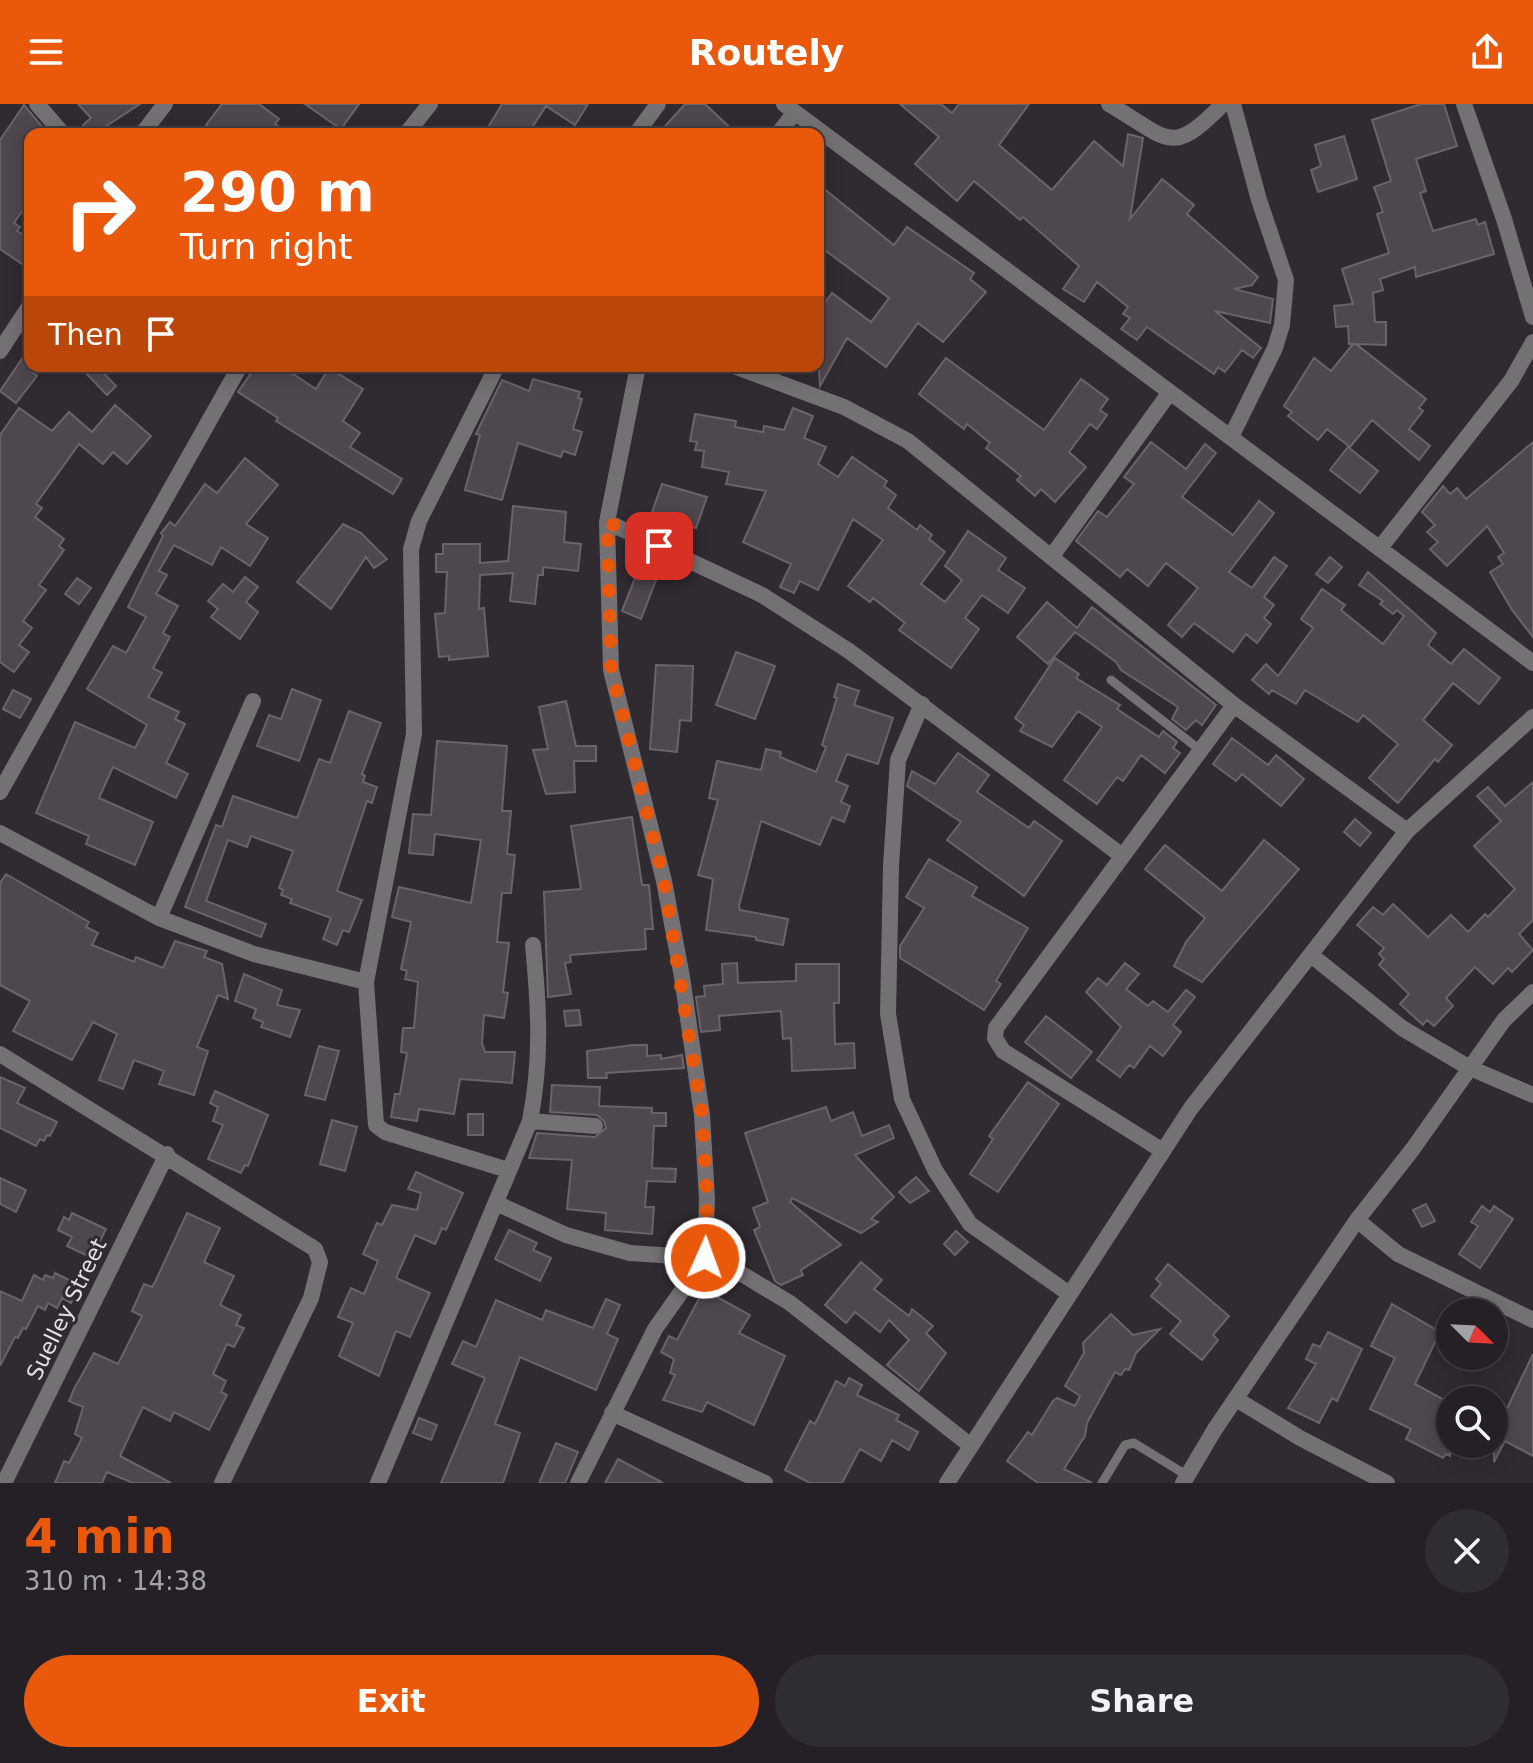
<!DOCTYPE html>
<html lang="en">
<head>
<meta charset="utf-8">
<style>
  :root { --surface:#242025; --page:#302d32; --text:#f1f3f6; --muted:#a3a3a7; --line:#413e42; --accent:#ea580c }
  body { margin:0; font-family:"DejaVu Sans",sans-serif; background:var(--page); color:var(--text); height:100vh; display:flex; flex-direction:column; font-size:30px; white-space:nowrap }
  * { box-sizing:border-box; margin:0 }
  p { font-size:26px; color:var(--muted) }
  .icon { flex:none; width:44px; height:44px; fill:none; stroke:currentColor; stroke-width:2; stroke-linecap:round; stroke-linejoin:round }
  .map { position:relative; height:1379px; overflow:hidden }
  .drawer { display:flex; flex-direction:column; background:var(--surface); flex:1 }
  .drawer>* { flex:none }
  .hud { position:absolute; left:24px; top:24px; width:800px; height:244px; border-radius:16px; box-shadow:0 4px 20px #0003,0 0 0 2px var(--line); background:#ea580c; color:#fff; overflow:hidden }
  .needle { width:52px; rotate:114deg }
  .tools { position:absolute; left:1436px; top:1194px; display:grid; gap:16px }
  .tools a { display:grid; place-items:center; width:72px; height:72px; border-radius:50%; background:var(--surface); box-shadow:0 4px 20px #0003,0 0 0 2px var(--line); font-size:40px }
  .pin { position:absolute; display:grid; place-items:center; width:68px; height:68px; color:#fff; margin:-34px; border-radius:16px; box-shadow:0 4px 12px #0006 }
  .me { position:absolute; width:88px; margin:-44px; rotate:2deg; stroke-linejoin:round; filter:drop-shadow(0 0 6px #0008) }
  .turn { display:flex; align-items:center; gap:28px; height:168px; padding:0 24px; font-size:36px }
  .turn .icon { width:104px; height:104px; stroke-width:2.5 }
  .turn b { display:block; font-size:56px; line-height:68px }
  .then { display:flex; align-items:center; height:76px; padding:0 24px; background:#0003; gap:16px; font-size:30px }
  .round { display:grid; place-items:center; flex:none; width:84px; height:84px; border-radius:42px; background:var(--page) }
  .headline { display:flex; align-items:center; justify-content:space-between; height:136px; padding:0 24px }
  h1 { font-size:48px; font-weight:700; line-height:60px; color:var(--accent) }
  .primary-button { display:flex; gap:16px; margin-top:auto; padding:16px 24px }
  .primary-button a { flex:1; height:92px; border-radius:48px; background:var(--accent); color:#fff; font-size:32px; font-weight:700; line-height:92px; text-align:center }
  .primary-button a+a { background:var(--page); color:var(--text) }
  header { display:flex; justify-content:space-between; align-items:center; height:104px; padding:0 24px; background:var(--accent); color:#fff; font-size:36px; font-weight:700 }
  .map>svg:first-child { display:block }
  .building { fill:#4e484e; stroke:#6a636a; stroke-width:2 }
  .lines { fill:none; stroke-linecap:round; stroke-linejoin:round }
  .lane { stroke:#747174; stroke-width:9 }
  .street { stroke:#747174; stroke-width:16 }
  .route { stroke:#ea580c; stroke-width:14; stroke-dasharray:0 25.2 }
  .labels { text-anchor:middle; stroke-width:6; stroke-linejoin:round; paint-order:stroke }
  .street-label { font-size:22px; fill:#e4e1e5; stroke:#302b31 }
</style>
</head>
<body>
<header><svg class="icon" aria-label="menu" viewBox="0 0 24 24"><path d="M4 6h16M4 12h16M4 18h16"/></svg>Routely<svg class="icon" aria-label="share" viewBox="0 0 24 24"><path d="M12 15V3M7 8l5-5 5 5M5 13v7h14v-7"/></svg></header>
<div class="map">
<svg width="1533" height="1379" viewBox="0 0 1533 1379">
  <rect width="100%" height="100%" fill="#302b31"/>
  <path class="building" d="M78,0H140L94,30L83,21L91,14Z
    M222,0H259L279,15L275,20L290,30H219L206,21Z
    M305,0H359L341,25Z
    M502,0H588L575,21L546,2L528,30H484Z
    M685,0H705L737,30H658Z
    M900,0H941L952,9L959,0H1029L999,41L1052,86L1094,37L1123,62L1128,30L1143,34L1130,115L1162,75L1194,101L1187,110L1258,173L1252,181L1234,185L1273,195L1270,219L1215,207L1261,244L1253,254L1242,246L1225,268L1218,263L1214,270L1147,223L1137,236L1121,225L1130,214L1123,210L1128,203L1097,178L1084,198L1063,185L1079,162L1023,113L1020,116L974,77L957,97L915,60L939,33Z
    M1421,0H1444L1457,42L1416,55L1426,87L1420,89L1433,127L1476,115L1478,121L1485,118L1494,150L1416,173L1415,163L1380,175L1383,186L1373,189L1375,218H1386V241L1356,240L1426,295L1419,304L1423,307L1409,325L1430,342L1419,356L1372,316L1350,343L1327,325L1318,336L1288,312L1292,308L1284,302L1314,254L1331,267L1353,240H1349L1348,222L1336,223L1334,202L1353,200L1342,165L1389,149L1377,110L1383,108L1374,83L1391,77L1372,16Z
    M24,1L48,30H30V96L14,119L20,123L17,127L30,135V155L25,162L0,145V36Z
    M1344,32L1357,75L1318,88L1311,66L1321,62L1315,41Z
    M818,80L894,141L907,123L974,169L970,175L986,188L943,238L918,219L886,263L847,234L820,282L818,252L823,243L818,239V208L832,189L871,218L889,194L818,141Z
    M30,243V266L37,272L16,299L0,287Z
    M946,254L1044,326L1081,275L1108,295L1100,306L1107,311L1097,325L1090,320L1069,348L1086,363L1055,398L1041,385L1035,392L1017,376L1021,372L986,344L990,339L967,320L964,325L919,290Z
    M79,262H97L116,282L107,291Z
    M256,262H281L316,285L329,264L363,285L343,317L360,329L350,343L402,375L393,390L276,317L278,314L238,288Z
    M533,275L580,288L578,294L582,295L573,325L582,328L575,351L563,347L561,353L518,339L502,396L465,386L480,331L476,330L502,276L529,287Z
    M115,301L151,332L127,360L113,348L103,360L79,340L36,400L42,404L35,413L64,435L59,442L64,446L39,481L46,486L23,517L32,524L19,541L29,548L14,568L0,558V331L19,304L52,327L69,308L92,328Z
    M793,304L813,312L804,334L826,343L818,360L838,373L852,353L887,377L884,382L896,391L888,404L917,426L920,421L932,431L929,435L945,448L921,480L945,498L962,476L945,462L968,427L1006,454L998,466L1025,484L1008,509L982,491L965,514L979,525L951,564L899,526L905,519L873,494L870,498L848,482L883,436L853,415L818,486L800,477L794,489L780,483L791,460L743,438L766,387L726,380L729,368L702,363L704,347L695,346L697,338L690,337L695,310L736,317L735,323L763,328L764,322L784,326Z
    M1151,338L1186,365L1205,340L1216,349L1182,393L1233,431L1259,397L1274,409L1229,468L1252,484L1274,453L1287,462L1264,493L1274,501L1264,514L1271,520L1257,539L1246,530L1233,548L1194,519L1182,533L1168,521L1198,484L1166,459L1148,482L1127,465L1120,473L1076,437L1098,407L1107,413L1134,380L1124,373Z
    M1533,338V533L1512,506L1490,468L1503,460L1498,453L1504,449L1487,422L1447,462L1430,445L1438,438L1427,428L1435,421L1422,408L1443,382L1450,390L1457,384L1466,395Z
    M1348,343L1378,367L1360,389L1330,366Z
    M245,354L278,381L246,420L268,434L250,462L221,443L212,461L174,441L159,467L167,471L156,490L178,502L163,529L170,533L153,564L162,569L148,593L179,608L175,615L185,620L166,659L188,670L176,694L113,663L99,694L153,718L135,761L86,740L89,732L36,709L75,618L135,644L147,621L87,585L113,542L126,549L146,513L128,503L163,432L161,429L170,418L175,422L205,380L217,389Z
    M662,380L707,393L696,424L651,411Z
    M513,402L566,408L564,438L581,440L578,467L543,463V471H538L535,500L510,497L513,469L480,471L479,505L484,504L488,552L449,556V552L439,553L435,510L445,509L447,468H436V450H443V440H480V459L508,457Z
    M343,420L361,429L387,455L374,464L366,453L331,505L297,478Z
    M1330,453L1342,463L1328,479L1316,470Z
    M1368,468L1436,529L1428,541L1451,560L1464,545L1500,574L1479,600L1453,579L1423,616L1452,641L1438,658L1435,655L1398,699L1369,674L1398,640L1363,611L1358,618L1305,586L1296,600L1272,586L1269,590L1252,576L1266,560L1278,572L1313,524L1301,515L1322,485L1345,501L1341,506L1383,540L1404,512L1397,506L1393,510L1380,500L1383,497L1359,481Z
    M637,469L656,476L641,515L622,507Z
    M245,473L258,483L246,498L258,508L240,535L211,513L218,505L208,497L223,480L233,488Z
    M77,474L91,484L79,500L65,490Z
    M1047,498L1077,524L1092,503L1216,601L1202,621L1196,616L1186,626L1172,615L1178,603L1121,566L1116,558L1075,528L1048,560L1017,533Z
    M736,548L775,562L755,615L716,601Z
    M1055,554L1079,570L1076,574L1120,601L1117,605L1159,633L1163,627L1177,638L1173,644L1180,649L1165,669L1141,651L1123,677L1117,673L1097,700L1064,676L1102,623L1078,607L1052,643L1020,627L1024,621L1015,614Z
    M656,561L693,562L691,617L680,616L677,648L650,645Z
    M838,580L859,587L854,601L893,614L878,660L847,650L836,677L848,682L841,698L850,702L844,718L832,713L820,741L761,717L739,802L740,806L788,815L783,841L756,836V833L706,826L713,775L698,771L718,696L709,694L717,657L761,666L766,645L781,648L780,653L816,668L826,643L822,641L837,594L834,593Z
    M292,585L321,596L299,657L257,642L269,611L281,615Z
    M13,586L31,595L20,614L3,605Z
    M566,597L576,642H596V657H574L575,688L546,690L533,646L548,645L539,603Z
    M349,607L381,619L362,670L365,672L363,678L377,683L372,699L367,697L337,787L362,796L349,828L343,826L337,841L323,835L331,814L290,799L292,795L281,791L283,786L279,784L293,747L251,732L247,743L228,736L206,797L266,820L261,833L185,803L216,721L222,723L233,692L297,714L319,655L330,659Z
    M1232,634L1268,661L1276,651L1304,675L1281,702L1242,670L1236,677L1213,660Z
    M437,637L507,642L502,707H511L507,750L515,751L511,789H502L497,838L509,839L503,888L508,889L504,914L484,911L482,939L485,948H515L512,979L460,975L454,1010L419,1005L417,1017L391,1013L395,990H400L407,949L401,948L403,924H414L418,878L405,875L407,867L401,865L411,818L392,813L399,783L471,799L481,736L435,730L433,751L409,749L413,710L431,711Z
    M958,649L989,671L977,688L1029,724L1034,717L1062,737L1024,792L947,736L961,718L907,682L912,667L935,680Z
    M1533,678V816L1519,830L1533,846L1512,868L1508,864L1493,880L1475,863L1446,894L1453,902L1434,922L1427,916L1423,921L1400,900L1409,890L1379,861L1384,855L1379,850L1384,844L1357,821L1373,803L1383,811L1393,800L1428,833L1451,811L1468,828L1485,810L1488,813L1515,785L1474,742L1501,717L1477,692L1488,683L1505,702Z
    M632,713L642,781H649L653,825H645L646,845L570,851L571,858L565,859L571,890L548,893L544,788L581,785L571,722Z
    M1355,715L1371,729L1360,742L1344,728Z
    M1264,736L1299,765L1202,878L1174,862L1186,838L1205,814L1145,765L1165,741L1222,787Z
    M929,755L977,783L972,792L1028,824L996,877L1001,880L984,906L900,854V842L924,804L906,793Z
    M6,770L89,818L86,823L98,829L92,841L134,858L136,853L163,864L175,837L207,847L204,853L222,860L228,895L218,891L197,943L208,947L194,991L159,980L164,967L134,956L123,985L99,976L117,930L93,918L72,956L13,927L30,897L0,881V779Z
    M737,859L738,879L796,877V860H839V899H834L835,940L854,939L855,964L792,967L791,934L783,935L781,907L719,912L720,926L701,928L696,893L705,892L704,882L723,880L722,860Z
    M1125,859L1139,870L1126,885L1148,902L1153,897L1168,908L1186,886L1195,893L1173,921L1181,928L1163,952L1150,942L1134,964L1129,961L1120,973L1097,956L1121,923L1086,888L1098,874L1107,881Z
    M244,870L282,886L277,901L300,906L290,933L261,923L263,918L253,914L256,905L235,897Z
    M579,906L581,921L566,922L564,907Z
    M1046,912L1092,948L1071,974L1025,938Z
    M633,941H647V952L661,951V955L682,951L684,964L606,969L607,974H588L587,947Z
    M319,942L339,947L325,996L305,991Z
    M0,973L25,984L17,999L57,1018L50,1032L47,1031L44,1037L40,1035L36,1042L0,1024Z
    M1028,978L1059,1000L998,1088L970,1070L993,1035L989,1032Z
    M552,981L600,983L599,1002L652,1004V1009H666V1022H654L652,1064L676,1065L675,1078L647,1077L645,1103H654L652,1130L605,1126L606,1109L567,1105L572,1056L529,1054L537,1029L595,1033L606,1024L604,1017L597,1011L550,1008Z
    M215,987L268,1011L248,1062L245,1061L241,1069L208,1055L223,1021L213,1017L218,1003L210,999Z
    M826,1003L831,1017L853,1008L862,1032L889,1021L894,1034L855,1051L894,1093L871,1115L878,1118L861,1129L792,1094L790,1098L841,1141L801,1166L803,1171L781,1181L775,1177L754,1126L760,1123L753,1104L768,1098L745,1029Z
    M468,1010H483V1031H468Z
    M332,1016L357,1023L345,1067L320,1060Z
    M416,1068L463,1089L446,1126L442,1124L435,1140L415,1131L396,1174L430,1189L410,1233L396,1227L379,1272L339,1252L353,1219L338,1213L351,1184L364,1190L378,1157L363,1150L377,1119L382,1121L392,1101L417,1106L421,1089L408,1085Z
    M916,1073L929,1087L910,1099L899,1088Z
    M0,1074L26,1086L16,1108L0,1100Z
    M1426,1100L1435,1117L1422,1123L1413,1106Z
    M1482,1102L1490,1108L1494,1102L1513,1115L1480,1164L1459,1150L1478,1122L1471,1118Z
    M72,1109L106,1125L92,1154L67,1142L72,1133L58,1126L64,1113L69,1116Z
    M187,1109L220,1124L204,1158L234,1172L220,1201L241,1211L236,1221L244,1224L234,1243L227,1240L213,1270L226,1277L221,1288L227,1291L209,1326L174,1308L170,1317L143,1303L120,1352L171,1379H133L107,1368L102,1379H55L64,1357L69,1359L82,1334L75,1330L83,1303L69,1297L74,1285L94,1249L118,1260L142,1212L132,1207L144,1180L152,1183L156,1176Z
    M509,1126L537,1139L533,1146L551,1154L540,1177L495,1155Z
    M956,1127L968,1138L955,1151L944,1140Z
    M861,1158L882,1176L874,1185L909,1212L912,1205L933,1222L926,1229L946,1249L919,1287L887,1261L909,1236L889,1216L880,1228L855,1208L846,1219L825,1201Z
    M1168,1160L1229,1212L1213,1231L1218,1236L1202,1256L1170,1230L1181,1217L1151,1192L1161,1180L1156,1175Z
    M55,1169L79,1181L71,1199L62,1194L57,1204L48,1199L45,1206L38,1202L26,1225L23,1224L18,1234L15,1233L0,1262V1187L22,1197L34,1171L43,1176L45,1171L53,1174Z
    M712,1170L725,1177L717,1193L750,1211L739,1229L785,1252L754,1321L707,1298L702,1308L663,1296L675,1271L670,1269L674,1255L661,1248L669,1232L677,1236Z
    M606,1195L620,1201L607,1230L618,1235L596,1286L520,1253L495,1320L520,1329L503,1379H441L485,1274L452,1260L463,1237L476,1243L496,1196L542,1216L546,1206L593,1224Z
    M1392,1200L1440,1228L1415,1280L1450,1299V1352L1446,1350L1443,1354L1406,1335L1411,1325L1370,1305L1395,1254L1371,1242Z
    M1111,1210L1133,1231L1160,1225L1136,1249L1129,1266L1125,1265L1121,1271L1115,1268L1087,1319L1085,1332L1064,1365L1092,1379H1038L1007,1357L1028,1328L1032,1331L1053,1297L1057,1294L1075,1302L1080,1292L1065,1282L1084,1249L1083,1239Z
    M1328,1228L1362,1245L1337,1297L1332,1294L1319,1319L1288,1304L1316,1260L1306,1255L1313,1240L1320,1243Z
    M1533,1250V1352L1505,1337L1494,1358V1310L1502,1315Z
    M849,1274L862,1281L857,1291L899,1311L896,1316L918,1328L909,1346L892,1336L881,1357L860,1345L842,1379H810L785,1366L810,1317L815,1320L836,1277L845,1282Z
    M419,1314L437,1321L431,1336L413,1329Z
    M556,1339L578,1348L565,1379H539Z
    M618,1355L663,1379H605Z"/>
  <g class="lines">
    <path class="lane" d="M1111,576L1200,646
      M1102,1379L1125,1341L1134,1339L1188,1372"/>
    <path class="street" d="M37,0L63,30
      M784,0L1533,559
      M1109,0C1169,35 1170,54 1223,0
      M1464,0L1504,115L1533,213
      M142,30L165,0
      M406,30L430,0
      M636,30L658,0
      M778,30L795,8
      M0,247L30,201
      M734,262L844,303L908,337L1234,601L1407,727
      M1231,333L1275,244L1282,221L1286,176L1259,96L1233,0
      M607,418L762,491L849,547L1121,751
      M1380,444L1511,277L1533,238
      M1052,452L1170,288
      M922,600L898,656L891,762L888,910L902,995L935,1066L970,1120L1068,1189
      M0,688L240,262
      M0,729L159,814L254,850L366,878L376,1021L385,1028L508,1066
      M159,814L253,597
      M1311,851L1402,924L1468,963L1533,991
      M366,878L414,630L411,445L419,417L497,262
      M0,950L315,1145L320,1158L311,1194L222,1379
      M530,1017L595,1022
      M1163,1047L1003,947L995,934L996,924L1234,601
      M496,1099L566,1131L630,1149L705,1154L727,1161L790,1199L971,1342
      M1357,1116L1398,1150L1533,1216
      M1236,1295L1300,1334L1387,1379
      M612,1309L765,1379
      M4,1379L167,1050
      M378,1379L530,1017C542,954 539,904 533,841
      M578,1379L655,1225L705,1154L707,1095L702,1011L682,873L664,777L611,566L607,418L638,262
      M947,1379L1191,1004L1407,727L1533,613
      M1183,1379L1215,1325L1357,1116L1412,1046L1504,916L1533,888"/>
  </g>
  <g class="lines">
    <path class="route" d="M659,442L607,418L611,566L664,777L702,1011L707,1095L705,1154"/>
  </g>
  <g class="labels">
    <g class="street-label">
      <text transform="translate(66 1205) rotate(-64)" y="8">Suelley Street</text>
    </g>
  </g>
</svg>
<div class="tools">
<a><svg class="needle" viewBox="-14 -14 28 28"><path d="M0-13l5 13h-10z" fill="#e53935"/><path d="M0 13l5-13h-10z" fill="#a3a3a7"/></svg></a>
<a><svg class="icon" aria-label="search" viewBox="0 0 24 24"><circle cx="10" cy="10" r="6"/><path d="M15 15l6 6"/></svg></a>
</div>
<div class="pin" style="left:659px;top:442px;background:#d93025"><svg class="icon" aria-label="arrive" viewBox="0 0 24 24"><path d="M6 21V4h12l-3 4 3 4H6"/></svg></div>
<svg class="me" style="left:705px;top:1154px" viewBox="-20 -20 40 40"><circle r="17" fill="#ea580c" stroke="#fff" stroke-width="3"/><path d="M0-11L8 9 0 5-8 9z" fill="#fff"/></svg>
<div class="hud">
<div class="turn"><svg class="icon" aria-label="right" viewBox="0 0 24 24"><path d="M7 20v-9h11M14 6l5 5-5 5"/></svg><div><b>290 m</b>Turn right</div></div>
<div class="then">Then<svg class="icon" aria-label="arrive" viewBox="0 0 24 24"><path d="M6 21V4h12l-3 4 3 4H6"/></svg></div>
</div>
</div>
<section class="drawer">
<div class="headline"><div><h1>4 min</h1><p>310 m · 14:38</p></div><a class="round"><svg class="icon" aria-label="close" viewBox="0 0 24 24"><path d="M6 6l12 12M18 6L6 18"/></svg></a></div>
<div class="primary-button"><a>Exit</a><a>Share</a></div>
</section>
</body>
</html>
